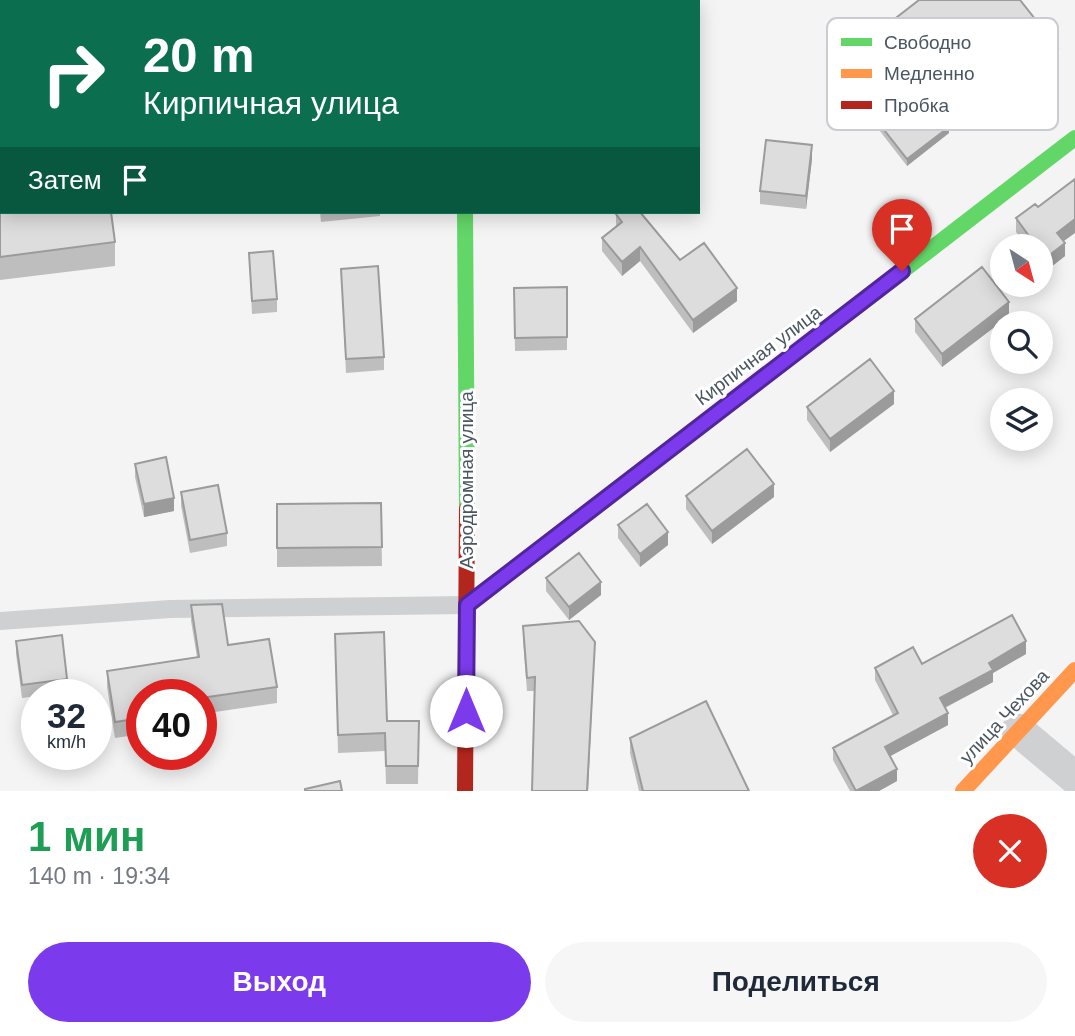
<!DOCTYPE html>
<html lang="ru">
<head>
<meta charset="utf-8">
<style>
  :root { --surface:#fff; --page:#f6f6f7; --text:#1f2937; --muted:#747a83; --accent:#7c3aed }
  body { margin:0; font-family:Arial,sans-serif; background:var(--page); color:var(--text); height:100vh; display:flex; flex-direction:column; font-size:26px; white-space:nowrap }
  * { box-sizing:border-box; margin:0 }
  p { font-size:23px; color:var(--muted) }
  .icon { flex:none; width:38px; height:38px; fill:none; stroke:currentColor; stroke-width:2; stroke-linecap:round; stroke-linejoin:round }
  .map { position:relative; height:791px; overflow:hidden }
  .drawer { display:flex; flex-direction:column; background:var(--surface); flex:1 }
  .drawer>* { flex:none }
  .top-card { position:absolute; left:0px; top:0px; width:700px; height:214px; box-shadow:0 4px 18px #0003; background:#0b6e4f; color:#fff; overflow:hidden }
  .needle { width:46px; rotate:144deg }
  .tools { position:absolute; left:990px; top:234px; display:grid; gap:14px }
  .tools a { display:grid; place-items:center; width:63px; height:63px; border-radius:50%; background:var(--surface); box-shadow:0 4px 18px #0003; font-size:35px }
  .speed { position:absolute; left:21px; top:679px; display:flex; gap:14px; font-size:35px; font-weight:700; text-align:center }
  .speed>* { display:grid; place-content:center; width:91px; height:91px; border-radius:50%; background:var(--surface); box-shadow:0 4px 18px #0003; line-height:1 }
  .speed small { font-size:18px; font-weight:400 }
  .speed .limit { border:10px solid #d22; background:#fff; color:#111 }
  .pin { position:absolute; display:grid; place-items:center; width:60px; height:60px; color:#fff; margin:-72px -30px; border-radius:50% 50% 50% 0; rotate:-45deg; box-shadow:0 0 7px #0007 }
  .pin .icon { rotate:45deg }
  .me { position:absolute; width:77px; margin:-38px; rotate:0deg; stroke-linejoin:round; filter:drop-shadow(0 0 5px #0008) }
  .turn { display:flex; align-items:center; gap:24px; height:147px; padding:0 28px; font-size:32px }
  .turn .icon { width:91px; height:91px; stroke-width:2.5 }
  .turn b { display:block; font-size:49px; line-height:60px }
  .then { display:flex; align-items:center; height:66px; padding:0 28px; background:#0003; gap:14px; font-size:26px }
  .round { display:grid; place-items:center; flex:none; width:74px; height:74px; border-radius:37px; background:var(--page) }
  .headline { display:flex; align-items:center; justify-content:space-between; height:119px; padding:0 28px }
  h1 { font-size:42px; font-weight:600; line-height:52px; color:#1e9e55 }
  .button { display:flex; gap:14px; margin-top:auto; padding:14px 28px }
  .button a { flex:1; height:80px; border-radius:42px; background:var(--accent); color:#fff; font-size:28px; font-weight:600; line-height:80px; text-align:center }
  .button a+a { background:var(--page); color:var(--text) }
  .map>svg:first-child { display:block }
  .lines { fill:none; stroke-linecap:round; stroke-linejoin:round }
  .lane { stroke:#ced0d2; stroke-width:18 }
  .street { stroke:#ced0d2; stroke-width:33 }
  .fast { stroke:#63d668; stroke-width:16 }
  .slow { stroke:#ff974d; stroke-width:16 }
  .jam { stroke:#b3261e; stroke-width:16 }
  .wall { fill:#bebebf }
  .shaded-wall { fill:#9b9b9b }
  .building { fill:#ddddde; stroke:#9b9b9b; stroke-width:2 }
  .route-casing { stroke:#51269a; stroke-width:18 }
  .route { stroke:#7c3aed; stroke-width:12 }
  .labels { text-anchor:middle; stroke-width:6; stroke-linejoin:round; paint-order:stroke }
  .street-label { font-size:19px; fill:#4a5661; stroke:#fff }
  .key { fill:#fff; stroke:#c9ccd0; stroke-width:2 }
  .key-label { font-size:19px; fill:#4a5661 }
</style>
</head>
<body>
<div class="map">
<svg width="1075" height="791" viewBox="0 0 1075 791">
  <rect width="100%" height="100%" fill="#f4f4f4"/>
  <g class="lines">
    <path class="lane" d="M0,621L170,609L467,605"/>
    <path class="street" d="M464,0V2
      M1018,730L1075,778"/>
    <path class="fast" d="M465,212L467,509
      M870,296L1075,138"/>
    <path class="slow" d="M467,605L870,296
      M963,791L1075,670"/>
    <path class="jam" d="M465,791L467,509"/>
  </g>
  <path class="wall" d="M919,0L1058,55L1016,87L970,28L909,75L949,133L907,166L834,72V66Z
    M812,159L806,209L760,204V191Z
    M0,198L115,242V266L0,280Z
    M1038,207L1064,241L1065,256L1046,271L1041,265V247H1027L1016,232V218Z
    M320,212H380V216L321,222Z
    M616,214L680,260L737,301L693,333L640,261L622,276L602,251V238L616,227Z
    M249,253L277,299V312L252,314Z
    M341,269L384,357V370L346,373Z
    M567,287V350L515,351L514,288Z
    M1009,316L942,367L915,332V319Z
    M894,404L830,452L807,420V407Z
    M135,464L174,511L144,517L135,477Z
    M181,492L227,533V546L190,553L181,506Z
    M686,496L774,497L712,544L686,509Z
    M381,503L382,566L277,567V504Z
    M618,525L668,545L640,567L618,538Z
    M546,578L601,595L569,620L546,591Z
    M191,605L228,645L277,687V703L201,714V695H142V734L115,738L107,687V671L197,657L191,621Z
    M523,626L595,655L535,691H527L523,640Z
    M335,634L387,721H419L418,784H386L385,751L338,753Z
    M16,641L67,679V692L37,695V696L22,698L16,654Z
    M1026,654L993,673V682L945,708L948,725L890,756L897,781L879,791H850L833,760V748L893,715L875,680V668Z
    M630,738L749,791H639L630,753Z"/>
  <path class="shaded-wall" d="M970,21V28L906,78V71Z
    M1058,48V55L1016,87V80Z
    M949,127V133L907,166V159Z
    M812,145V159L806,209V196Z
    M1075,219V233L1057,246V233Z
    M1065,243V256L1046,271V258Z
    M640,247V261L622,276V262Z
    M737,288V301L693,333V320Z
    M1009,302V316L942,367V354Z
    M894,391V404L830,452V439Z
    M774,484V497L712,544V531Z
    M174,498V511L144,517V504Z
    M668,532V545L640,567V554Z
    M601,582V595L569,620V607Z
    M1026,641V654L993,673V682L940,710V698L989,663Z
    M595,642L588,791H587Z
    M948,713V725L885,759V747Z
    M897,769V781L879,791H856Z"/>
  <path class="building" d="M180,0H229V2H180Z
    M919,0H1020L1058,48L1016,80L970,21L906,71L949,127L907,159L834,66Z
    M766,140L812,145L806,196L760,191Z
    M1075,179V219L1057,233L1065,243L1046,258L1041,252V247H1037L1016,218L1035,204L1038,207Z
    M0,198H2V212H111L115,242L0,257Z
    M618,212H640L680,260L704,243L737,288L693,320L640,247L622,262L602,238L622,222L616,214Z
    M273,251L277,299L252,301L249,253Z
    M378,266L384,357L346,359L341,269Z
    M982,267L1009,302L942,354L915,319Z
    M567,287V337L515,338L514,288Z
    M870,359L894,391L830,439L807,407Z
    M747,449L774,484L712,531L686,496Z
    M166,457L174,498L144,504L135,464Z
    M218,485L227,533L190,540L181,492Z
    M381,503L382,547L277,548V504Z
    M647,504L668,532L640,554L618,525Z
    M579,553L601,582L569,607L546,578Z
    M222,604L228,645L269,639L277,687L201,698V695H142V718L115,722L107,671L199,657L191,605Z
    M1012,615L1026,641L989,663L993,670L940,698L948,713L885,747L897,769L856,791L833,748L898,713L875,668L913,647L922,664Z
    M579,621L595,642L587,791H532L535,677L527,678L523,626Z
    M384,632L387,721H419L418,766H386L385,733L338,735L335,634Z
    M62,635L67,679L22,685L16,641Z
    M706,701L749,791H643L630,738Z
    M340,781L342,791H305V789Z"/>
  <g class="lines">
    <g class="route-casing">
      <path id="route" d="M466,711L467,605L902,271"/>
    </g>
    <use href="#route" class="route"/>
  </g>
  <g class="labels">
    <g class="street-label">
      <text transform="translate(758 355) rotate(-37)" y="7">Кирпичная улица</text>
      <text transform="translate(466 480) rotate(-90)" y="7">Аэродромная улица</text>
      <text transform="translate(1004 716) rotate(-47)" y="7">улица Чехова</text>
    </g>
  </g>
  <rect x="827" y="18" width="231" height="112" rx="10" class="key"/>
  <rect x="841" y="38" width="31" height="8" fill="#63d668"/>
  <rect x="841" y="69" width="31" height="9" fill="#ff974d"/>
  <rect x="841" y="101" width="31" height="8" fill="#b3261e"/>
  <g class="key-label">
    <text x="884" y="49">Свободно</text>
    <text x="884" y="80">Медленно</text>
    <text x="884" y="112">Пробка</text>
  </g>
</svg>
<div class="tools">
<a><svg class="needle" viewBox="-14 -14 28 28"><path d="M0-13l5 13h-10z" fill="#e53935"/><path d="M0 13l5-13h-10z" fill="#747a83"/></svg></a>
<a><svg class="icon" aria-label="search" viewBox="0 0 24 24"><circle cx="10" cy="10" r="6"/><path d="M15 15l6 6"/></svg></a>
<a><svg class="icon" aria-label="layers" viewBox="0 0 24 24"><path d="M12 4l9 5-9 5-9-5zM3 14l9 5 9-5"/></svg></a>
</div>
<div class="speed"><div>32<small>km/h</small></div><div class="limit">40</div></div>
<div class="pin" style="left:902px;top:271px;background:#d93025"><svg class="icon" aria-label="arrive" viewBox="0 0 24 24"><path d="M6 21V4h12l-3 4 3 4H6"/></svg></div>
<svg class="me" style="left:466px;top:711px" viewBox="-20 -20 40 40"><circle r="19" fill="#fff"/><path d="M0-13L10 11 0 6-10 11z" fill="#7c3aed"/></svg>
<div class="top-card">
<div class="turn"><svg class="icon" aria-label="right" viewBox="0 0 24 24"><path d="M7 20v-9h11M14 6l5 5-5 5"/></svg><div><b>20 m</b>Кирпичная улица</div></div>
<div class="then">Затем<svg class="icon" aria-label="arrive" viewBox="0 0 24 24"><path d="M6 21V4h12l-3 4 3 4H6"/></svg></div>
</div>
</div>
<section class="drawer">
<div class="headline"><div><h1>1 мин</h1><p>140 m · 19:34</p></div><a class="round" style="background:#d93025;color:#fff"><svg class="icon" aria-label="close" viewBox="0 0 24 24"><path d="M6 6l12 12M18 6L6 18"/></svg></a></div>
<div class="button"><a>Выход</a><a>Поделиться</a></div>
</section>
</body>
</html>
